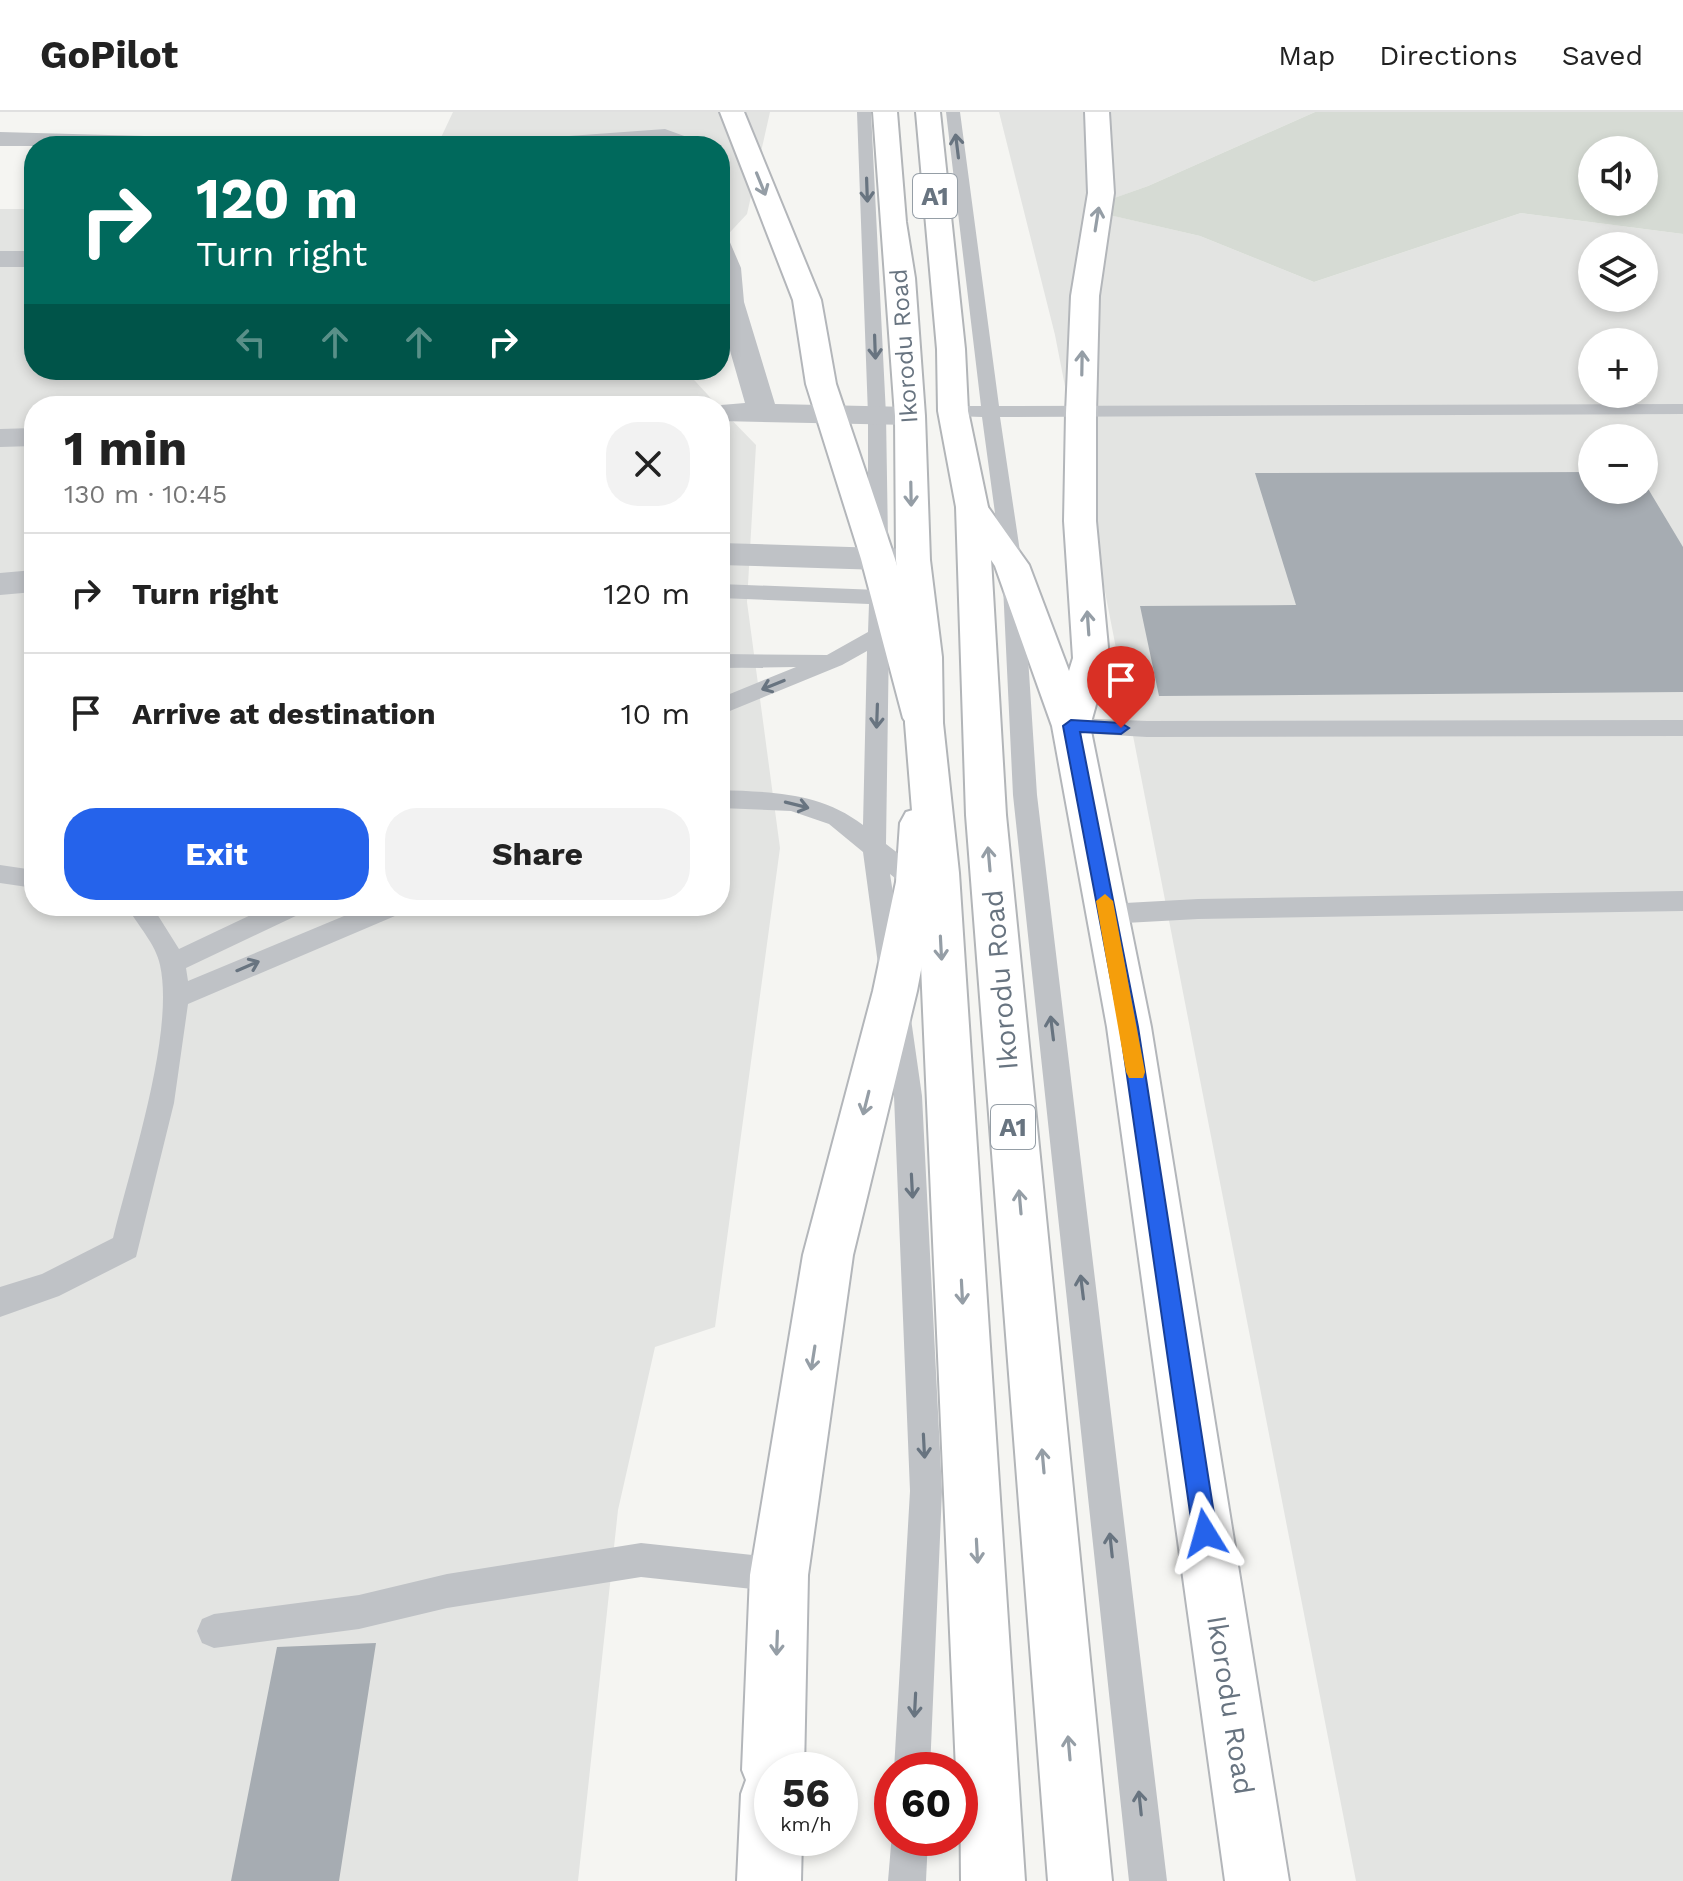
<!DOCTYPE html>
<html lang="en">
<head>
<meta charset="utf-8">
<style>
  :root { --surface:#fff; --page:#f2f2f2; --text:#222; --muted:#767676; --line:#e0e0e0; --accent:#2563eb }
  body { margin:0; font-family:"Work Sans",sans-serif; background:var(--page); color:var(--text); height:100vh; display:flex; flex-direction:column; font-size:30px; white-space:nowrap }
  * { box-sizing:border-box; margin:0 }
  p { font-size:26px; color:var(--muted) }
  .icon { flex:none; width:44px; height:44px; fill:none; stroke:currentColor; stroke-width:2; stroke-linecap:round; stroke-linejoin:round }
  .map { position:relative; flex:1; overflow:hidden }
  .details { position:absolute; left:24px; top:284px; width:706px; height:520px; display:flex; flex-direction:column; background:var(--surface); border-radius:32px; box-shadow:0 4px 12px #0003 }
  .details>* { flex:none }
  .banner { position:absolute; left:24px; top:24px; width:706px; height:244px; border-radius:32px; box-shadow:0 4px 12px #0003; background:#00695c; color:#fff; overflow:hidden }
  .tools { position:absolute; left:1578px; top:24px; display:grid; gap:16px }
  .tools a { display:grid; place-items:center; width:80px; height:80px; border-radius:50%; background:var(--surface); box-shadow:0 4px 12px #0003; font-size:40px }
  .speed { position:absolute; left:754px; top:1640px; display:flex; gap:16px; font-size:40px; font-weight:700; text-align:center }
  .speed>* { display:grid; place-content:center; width:104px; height:104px; border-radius:50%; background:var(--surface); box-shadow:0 4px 12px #0003; line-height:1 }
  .speed small { font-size:20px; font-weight:400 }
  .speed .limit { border:12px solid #d22; background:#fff; color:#111 }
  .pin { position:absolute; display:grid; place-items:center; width:68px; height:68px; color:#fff; margin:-82px -34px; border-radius:50% 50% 50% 0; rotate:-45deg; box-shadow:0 0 8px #0007 }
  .pin .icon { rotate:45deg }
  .me { position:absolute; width:88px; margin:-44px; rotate:352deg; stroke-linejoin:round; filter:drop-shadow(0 0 6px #0008) }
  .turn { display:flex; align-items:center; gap:28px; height:168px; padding:0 40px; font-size:36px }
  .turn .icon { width:104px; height:104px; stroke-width:2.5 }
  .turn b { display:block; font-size:56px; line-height:68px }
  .lanes { display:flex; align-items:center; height:76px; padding:0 40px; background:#0003; justify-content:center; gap:40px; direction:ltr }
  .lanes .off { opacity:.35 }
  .round { display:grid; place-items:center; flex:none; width:84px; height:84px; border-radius:32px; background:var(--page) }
  .headline { display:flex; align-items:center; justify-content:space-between; height:136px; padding:0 40px }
  h1 { font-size:48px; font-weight:700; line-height:60px }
  .primary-button { display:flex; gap:16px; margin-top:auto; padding:16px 40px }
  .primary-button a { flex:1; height:92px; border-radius:32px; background:var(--accent); color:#fff; font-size:32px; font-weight:700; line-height:92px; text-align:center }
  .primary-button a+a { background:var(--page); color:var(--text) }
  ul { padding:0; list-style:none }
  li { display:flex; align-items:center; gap:24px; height:120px; padding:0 40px; border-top:2px solid var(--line) }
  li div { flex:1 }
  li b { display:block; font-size:30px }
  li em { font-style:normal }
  header { display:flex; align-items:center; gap:48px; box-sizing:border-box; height:112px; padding:0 40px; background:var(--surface); border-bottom:2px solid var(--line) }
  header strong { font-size:38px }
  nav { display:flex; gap:44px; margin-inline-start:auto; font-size:28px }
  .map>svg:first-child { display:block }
  .built { fill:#e3e4e2; fill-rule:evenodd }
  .green { fill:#d6dbd4; fill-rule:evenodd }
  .building { fill:#a6acb2 }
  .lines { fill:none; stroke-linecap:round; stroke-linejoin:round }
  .primary-casing { stroke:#b3b6ba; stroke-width:4 }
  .motorway-casing { stroke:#b2b5b8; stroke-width:4 }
  .service { fill:#bfc2c6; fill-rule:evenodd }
  .minor { fill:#bfc2c6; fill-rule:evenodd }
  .primary { fill:#fff; fill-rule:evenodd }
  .motorway { fill:#fff; fill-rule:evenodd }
  .oneway { stroke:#687480 }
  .oneway2 { stroke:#959ea6 }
  .route { fill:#2563eb; stroke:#184099; stroke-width:2 }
  .slow { fill:#f59e0b }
  .labels { text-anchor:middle; stroke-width:8; stroke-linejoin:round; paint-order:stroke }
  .far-street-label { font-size:24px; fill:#687480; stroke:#fff }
  .shield { fill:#fff; stroke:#959ea6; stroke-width:2 }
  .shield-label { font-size:26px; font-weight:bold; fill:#687480 }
  .street-label { font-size:28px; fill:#687480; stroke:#fff }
</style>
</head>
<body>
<header>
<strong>GoPilot</strong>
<nav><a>Map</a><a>Directions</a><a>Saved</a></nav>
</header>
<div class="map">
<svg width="1683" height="1769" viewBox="0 0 1683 1769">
  <rect width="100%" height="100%" fill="#f5f5f2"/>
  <path class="built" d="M453,0H770L747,102L720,131V34H437Z
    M999,0H1315L1148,74L1084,97L1200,124L1314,170L1521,101L1683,122V1769H1356L1055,223ZM1592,134H1644V186H1592ZM1592,230H1644V282H1592ZM1592,326H1644V378H1592Z
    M0,97H34V258H685L718,294H34V794H720V296L756,333L747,490L780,736L715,1215L655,1235L618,1398L578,1769H0Z"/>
  <path class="green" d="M1315,0H1683V122L1521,101L1314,170L1200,124L1083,97L1148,74ZM1592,38H1644V90H1592Z"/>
  <path class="building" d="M1592,360V378H1644V370L1683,435V580L1159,584L1140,494L1296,493L1255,361Z
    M376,1531L339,1769H231L277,1535Z"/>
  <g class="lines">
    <g class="primary-casing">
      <path id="primary" d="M720,0H744L821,188L836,272L895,447L941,606L935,615L922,619L909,615L903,606L861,447L806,272L793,188Z
        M1085,0H1109L1114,81L1099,184L1096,301V409L1109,546L1090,614L1151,915L1289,1769H1225L1107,915L1052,614L995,454L956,395L961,388L972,385L983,388L1029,453L1069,559L1073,546L1064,409L1066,301L1071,184L1088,81Z
        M920,696L934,700L940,711L938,770L917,879L853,1143L808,1463L804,1658H772V1726H802L801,1769H737L741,1682L746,1668L742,1658L750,1463L803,1143L873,879L896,770L900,711L906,700Z"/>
    </g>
    <g class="motorway-casing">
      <path id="motorway" d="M873,0H897L906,110L915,166L925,304L930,448L942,545L943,611L959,761L1025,1769H961L960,1658H956L917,761L905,611L906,545L896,448L895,304Z
        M916,0H940L965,237L968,299L988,395L1006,703L1112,1769H1048L966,703L956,395L938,299L937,237Z"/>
    </g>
    <path class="service" d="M857,0H871L886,303L888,429L878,435L868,429V303Z
      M946,0H960L999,294L1683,292V302L1000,305L1022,453L1037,683L1167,1769H1129L1013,683L1002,453L982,305L953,304L944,299L953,294H981Z
      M720,472L879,478L904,482L907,487L904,492L889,493V510L897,512L900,517L889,527L886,732L934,769L937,776L934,783C916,788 903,772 890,762L904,852L900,859L891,862L882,859L878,852L863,740L829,712L791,699L720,696V678C771,680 820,680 863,713L867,539L842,553L720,603V586L796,555L720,556V542L827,543L868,520L869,492L720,486Z
      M1071,606L1147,609L1683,608V624L1147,625L1063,620L1060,614L1063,608Z
      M0,753L34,758V776L0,771Z
      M1683,779V799L1198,807L1107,812L1098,809L1095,802L1098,795L1107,792L1198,787Z
      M127,794H152L179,837L270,794H305L302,801L186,856L188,869L368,794H405L402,801L188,892L174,991L136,1145L59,1184L0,1205V1175L42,1162L113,1126C130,1056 175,921 160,853C156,832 137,813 127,794Z
      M898,896L907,899L911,907L922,984L942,1379L930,1658H894L910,1379L894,984L885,907L889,899Z
      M641,1431L779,1446L791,1451L796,1463L791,1475L779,1480L641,1465L447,1496L359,1517L214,1536L202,1531L197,1519L202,1507L214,1502L359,1483L447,1462Z
      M892,1721V1726H928L926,1769H888Z"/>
    <path class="minor" d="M665,17L698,29L702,34L662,31L516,34L520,29L528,27Z
      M0,20L253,27L261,29L265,34H0Z
      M720,126L729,128L741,156L744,190L775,292L910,295L921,298L925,304L921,310L910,313L720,309V294H709L745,291L720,204Z
      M0,139H34V155H0Z
      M34,316V334L0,335V317Z
      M720,431L913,437L925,440L930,448L925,456L913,459L720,453Z
      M34,458V480L0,483V461Z"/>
    <use href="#primary" class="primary"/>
    <use href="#motorway" class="motorway"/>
  </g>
  <defs><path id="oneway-shaft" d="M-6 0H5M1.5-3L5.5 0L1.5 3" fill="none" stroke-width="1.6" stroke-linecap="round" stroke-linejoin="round" transform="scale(2)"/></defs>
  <g class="oneway">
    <use href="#oneway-shaft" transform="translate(957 34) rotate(-97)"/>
    <use href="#oneway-shaft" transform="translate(867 78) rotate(88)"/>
    <use href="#oneway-shaft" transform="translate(875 235) rotate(88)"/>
    <use href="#oneway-shaft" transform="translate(773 573) rotate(158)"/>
    <use href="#oneway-shaft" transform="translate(877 604) rotate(92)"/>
    <use href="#oneway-shaft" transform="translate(797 693) rotate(14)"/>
    <use href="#oneway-shaft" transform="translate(248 854) rotate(-23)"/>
    <use href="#oneway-shaft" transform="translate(1052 916) rotate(-97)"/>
    <use href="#oneway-shaft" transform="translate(912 1074) rotate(87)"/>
    <use href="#oneway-shaft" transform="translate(1082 1175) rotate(-97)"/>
    <use href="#oneway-shaft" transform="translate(924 1334) rotate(87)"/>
    <use href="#oneway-shaft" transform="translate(1111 1433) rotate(-96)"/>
    <use href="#oneway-shaft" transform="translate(915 1593) rotate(93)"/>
    <use href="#oneway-shaft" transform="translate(1140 1691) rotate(-96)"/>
  </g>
  <g class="oneway2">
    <use href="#oneway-shaft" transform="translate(761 72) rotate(68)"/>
    <use href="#oneway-shaft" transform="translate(1097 107) rotate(-81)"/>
    <use href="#oneway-shaft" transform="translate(1082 251) rotate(-89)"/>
    <use href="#oneway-shaft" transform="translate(911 382) rotate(89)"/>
    <use href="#oneway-shaft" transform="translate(1088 511) rotate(-94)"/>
    <use href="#oneway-shaft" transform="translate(989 747) rotate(-95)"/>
    <use href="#oneway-shaft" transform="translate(941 836) rotate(87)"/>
    <use href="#oneway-shaft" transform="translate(866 991) rotate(104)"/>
    <use href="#oneway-shaft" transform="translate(1020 1090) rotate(-95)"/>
    <use href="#oneway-shaft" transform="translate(962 1180) rotate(87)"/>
    <use href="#oneway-shaft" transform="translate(813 1246) rotate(99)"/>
    <use href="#oneway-shaft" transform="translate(1043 1349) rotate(-95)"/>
    <use href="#oneway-shaft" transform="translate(977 1439) rotate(87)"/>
    <use href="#oneway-shaft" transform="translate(777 1531) rotate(92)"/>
    <use href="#oneway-shaft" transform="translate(1069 1636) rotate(-95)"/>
  </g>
  <path class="route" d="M1071,608L1121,611L1129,616L1121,622L1080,620L1138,915L1217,1421L1213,1429L1205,1433L1197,1429L1193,1421L1120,915L1063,614Z"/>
  <path class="slow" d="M1105,782L1113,789L1145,960L1143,966H1129L1126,960L1096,789Z"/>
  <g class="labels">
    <g class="far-street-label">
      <text transform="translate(904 234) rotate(-94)" y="8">Ikorodu Road</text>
    </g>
    <g class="shield">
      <rect x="913" y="62" width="44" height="44" rx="6"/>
      <rect x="991" y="993" width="44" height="44" rx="6"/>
    </g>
    <g class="shield-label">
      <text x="935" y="93">A1</text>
      <text x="1013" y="1024">A1</text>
    </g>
    <g class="street-label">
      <text transform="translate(1000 868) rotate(-95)" y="10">Ikorodu Road</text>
      <text transform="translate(1231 1593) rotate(81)" y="10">Ikorodu Road</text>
    </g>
  </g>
</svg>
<div class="tools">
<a><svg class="icon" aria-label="sound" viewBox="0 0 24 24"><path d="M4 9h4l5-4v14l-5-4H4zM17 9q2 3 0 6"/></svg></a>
<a><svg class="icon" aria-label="layers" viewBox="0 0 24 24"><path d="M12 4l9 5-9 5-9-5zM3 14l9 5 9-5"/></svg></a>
<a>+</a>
<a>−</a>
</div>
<div class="speed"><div>56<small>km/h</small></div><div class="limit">60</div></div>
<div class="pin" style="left:1121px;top:616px;background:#d93025"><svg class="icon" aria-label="arrive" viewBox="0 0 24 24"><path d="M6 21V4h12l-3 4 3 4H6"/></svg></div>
<svg class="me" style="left:1205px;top:1421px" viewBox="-20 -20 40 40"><path d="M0-17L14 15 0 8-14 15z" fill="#2563eb" stroke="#fff" stroke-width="4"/></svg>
<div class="banner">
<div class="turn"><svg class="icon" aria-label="right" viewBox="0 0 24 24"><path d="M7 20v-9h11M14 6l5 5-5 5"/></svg><div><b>120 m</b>Turn right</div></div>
<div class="lanes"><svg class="icon off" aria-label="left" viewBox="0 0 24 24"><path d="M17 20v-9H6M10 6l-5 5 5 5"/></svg><svg class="icon off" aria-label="ahead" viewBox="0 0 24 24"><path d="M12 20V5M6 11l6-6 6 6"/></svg><svg class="icon off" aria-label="ahead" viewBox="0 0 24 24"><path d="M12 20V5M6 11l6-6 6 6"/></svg><svg class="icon" aria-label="right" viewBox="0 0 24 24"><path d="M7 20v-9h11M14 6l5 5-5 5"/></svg></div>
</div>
<section class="details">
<div class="headline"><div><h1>1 min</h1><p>130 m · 10:45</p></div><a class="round"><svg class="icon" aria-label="close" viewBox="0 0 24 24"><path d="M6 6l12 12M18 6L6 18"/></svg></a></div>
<ul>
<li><svg class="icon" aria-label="right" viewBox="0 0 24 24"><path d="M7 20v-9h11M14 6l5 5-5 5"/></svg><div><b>Turn right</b></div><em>120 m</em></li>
<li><svg class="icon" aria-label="arrive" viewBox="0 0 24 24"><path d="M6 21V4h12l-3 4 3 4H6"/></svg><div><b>Arrive at destination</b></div><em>10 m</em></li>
</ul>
<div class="primary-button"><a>Exit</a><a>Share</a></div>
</section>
</div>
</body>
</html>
